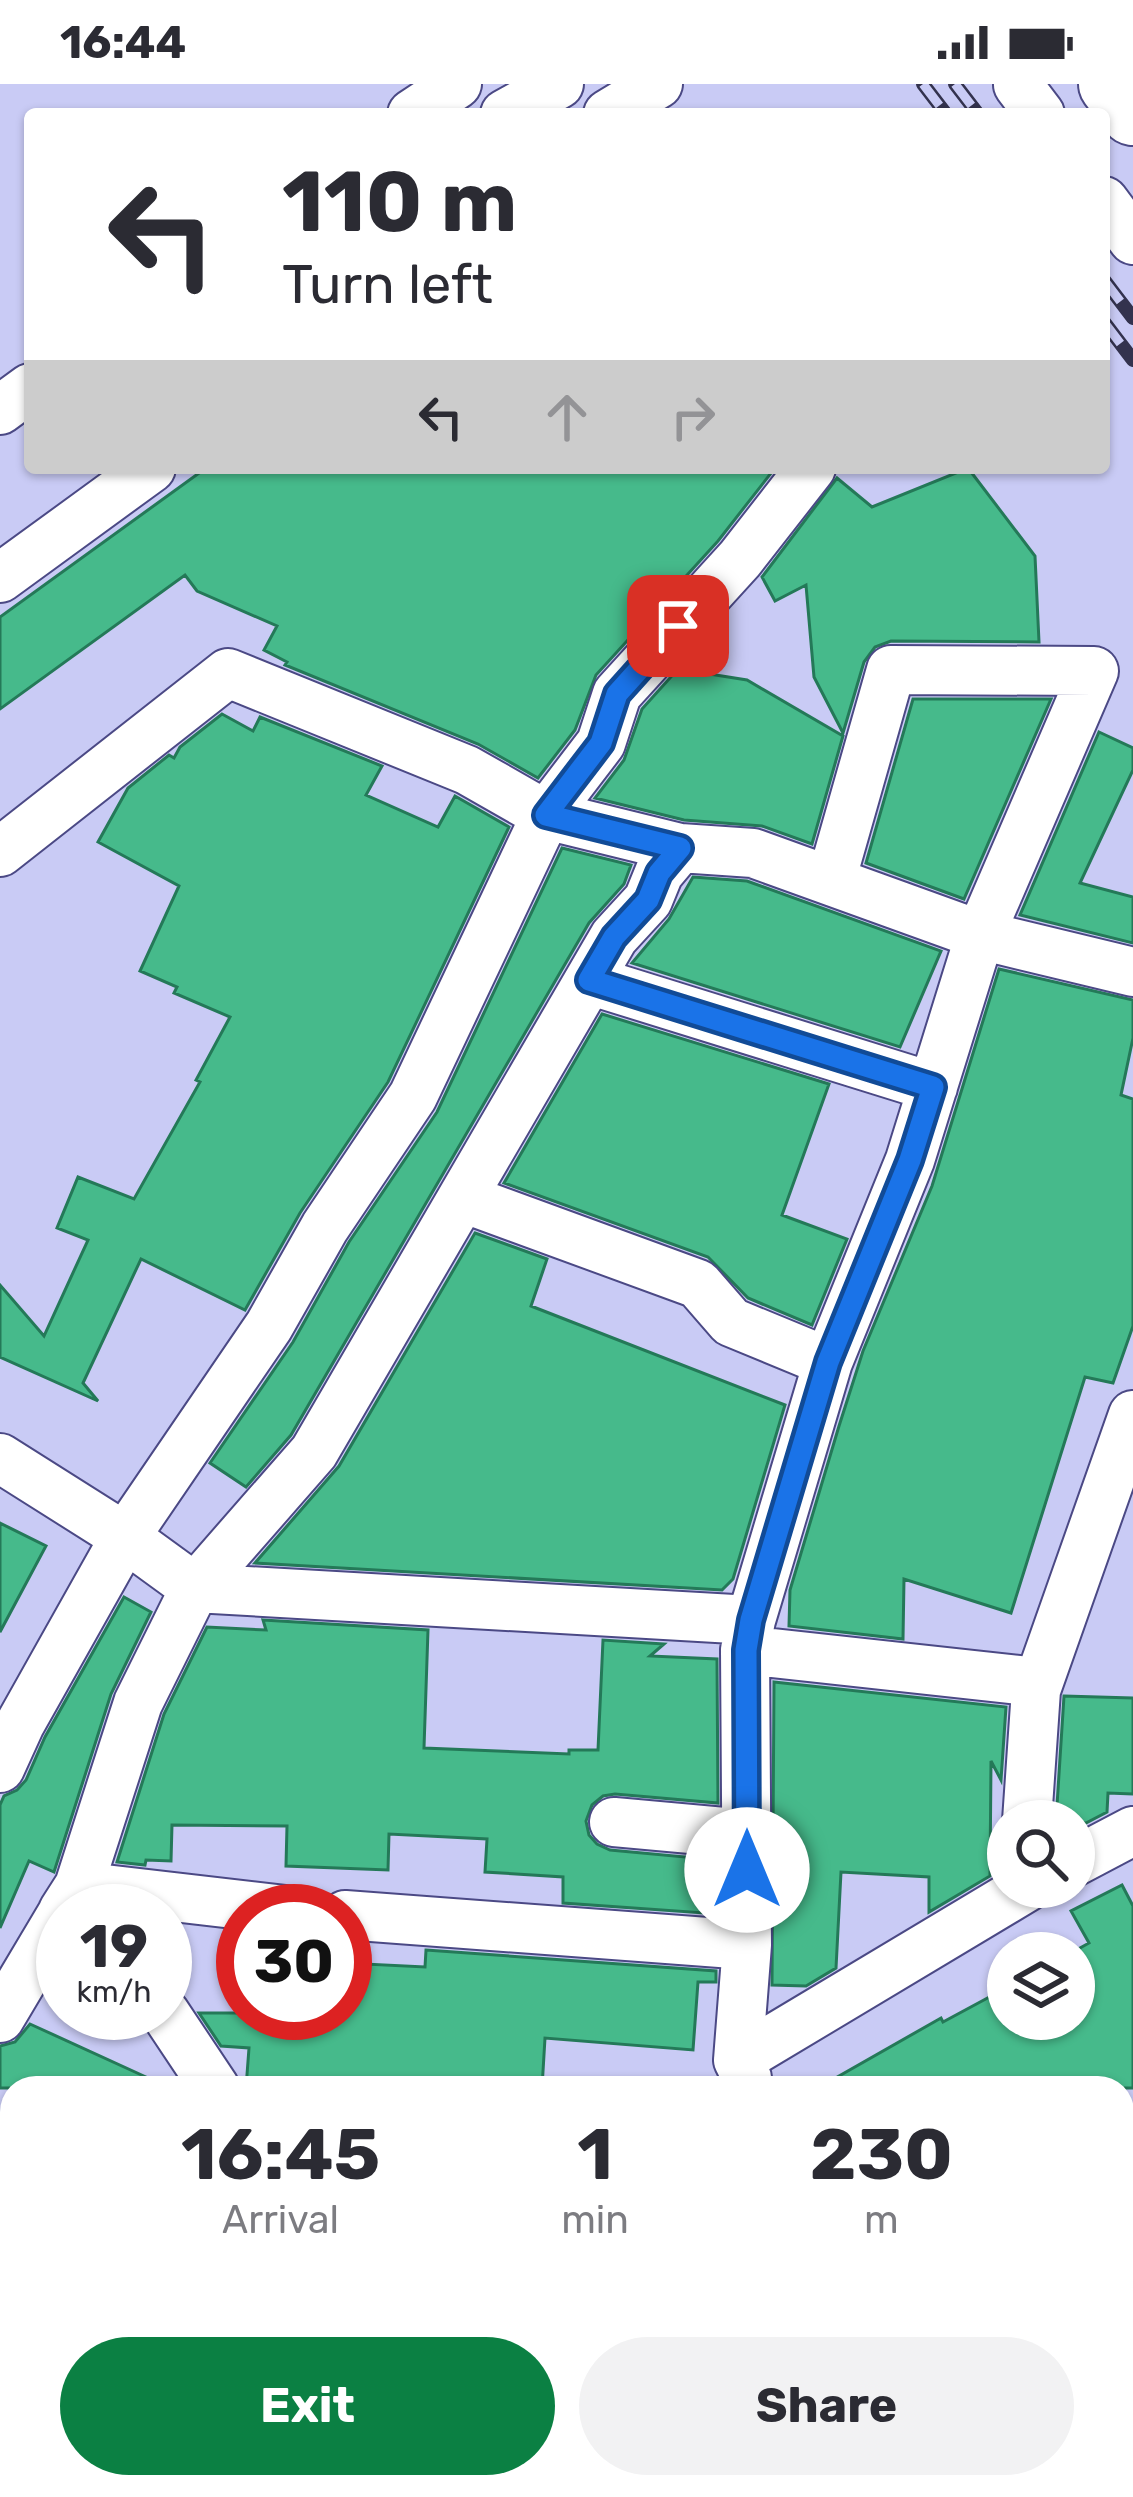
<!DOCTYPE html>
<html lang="en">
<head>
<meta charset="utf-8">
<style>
  :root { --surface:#fff; --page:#f2f2f3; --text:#2b2b33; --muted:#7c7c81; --accent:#0b8043 }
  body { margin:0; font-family:Rubik,sans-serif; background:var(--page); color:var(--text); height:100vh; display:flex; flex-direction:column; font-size:45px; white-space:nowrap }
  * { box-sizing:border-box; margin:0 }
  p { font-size:39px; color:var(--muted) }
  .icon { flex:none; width:66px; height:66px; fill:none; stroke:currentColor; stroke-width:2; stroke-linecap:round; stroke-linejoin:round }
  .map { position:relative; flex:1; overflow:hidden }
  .details { position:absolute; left:0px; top:1992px; width:1134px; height:423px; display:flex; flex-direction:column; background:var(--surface); border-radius:36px 36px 0 0; box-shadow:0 3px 9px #0004 }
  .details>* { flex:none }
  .top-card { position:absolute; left:24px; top:24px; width:1086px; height:366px; border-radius:12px; box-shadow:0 3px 9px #0004; background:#fff; color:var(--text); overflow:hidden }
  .controls { position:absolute; left:987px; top:1716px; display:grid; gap:24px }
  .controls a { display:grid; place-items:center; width:108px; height:108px; border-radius:50%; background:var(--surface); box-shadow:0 3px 9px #0004; font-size:60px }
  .speed { position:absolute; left:36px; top:1800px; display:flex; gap:24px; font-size:60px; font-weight:700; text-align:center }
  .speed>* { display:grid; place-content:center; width:156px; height:156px; border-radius:50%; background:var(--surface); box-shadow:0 3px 9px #0004; line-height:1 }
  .speed small { font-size:30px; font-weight:400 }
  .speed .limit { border:18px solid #d22; background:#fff; color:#111 }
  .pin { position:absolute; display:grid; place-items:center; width:102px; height:102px; color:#fff; margin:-51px; border-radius:24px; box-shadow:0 6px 18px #0006 }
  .me { position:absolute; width:132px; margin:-66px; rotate:0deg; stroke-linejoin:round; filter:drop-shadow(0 0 9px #0008) }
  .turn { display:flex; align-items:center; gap:42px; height:252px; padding:0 60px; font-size:54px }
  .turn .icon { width:156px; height:156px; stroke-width:2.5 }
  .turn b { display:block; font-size:84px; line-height:102px }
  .lanes { display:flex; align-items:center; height:114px; padding:0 60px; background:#0003; justify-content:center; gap:60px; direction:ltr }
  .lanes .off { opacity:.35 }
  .eta { display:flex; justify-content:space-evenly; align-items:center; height:204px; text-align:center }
  .eta b { font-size:72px; font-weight:700; line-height:84px }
  .cta { display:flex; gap:24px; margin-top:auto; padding:24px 60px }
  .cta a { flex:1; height:138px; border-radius:72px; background:var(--accent); color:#fff; font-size:48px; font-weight:700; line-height:138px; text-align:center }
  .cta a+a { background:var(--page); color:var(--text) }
  .status { display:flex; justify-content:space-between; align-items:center; height:84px; padding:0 60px; background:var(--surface); direction:ltr }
  .status svg { height:33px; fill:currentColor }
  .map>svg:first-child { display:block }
  .building { fill:#46ba8b; stroke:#247958; stroke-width:3 }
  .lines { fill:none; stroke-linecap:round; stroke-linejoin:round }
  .minor-casing { stroke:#4b4985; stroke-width:52 }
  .major-casing { stroke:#4b4985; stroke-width:64 }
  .highway-casing { stroke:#4b4985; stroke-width:70 }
  .minor { stroke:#fff; stroke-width:48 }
  .major { stroke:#fff; stroke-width:60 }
  .highway { stroke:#fff; stroke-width:66 }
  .rail-casing { stroke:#33324e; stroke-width:14 }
  .rail { stroke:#c9cbf5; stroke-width:9; stroke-dasharray:27; stroke-linecap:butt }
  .route-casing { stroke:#114b97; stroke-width:30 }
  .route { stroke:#1a73e8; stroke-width:21 }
</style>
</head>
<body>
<div class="status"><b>16:44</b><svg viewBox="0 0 49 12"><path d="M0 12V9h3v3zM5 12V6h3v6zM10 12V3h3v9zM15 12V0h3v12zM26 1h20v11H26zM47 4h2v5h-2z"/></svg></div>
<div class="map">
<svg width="1133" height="2413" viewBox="0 0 1133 2413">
  <rect width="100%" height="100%" fill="#c9cbf5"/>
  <path class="building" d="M206,384H775L718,457L596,591L575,646L538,694L478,660L285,581L287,578L264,566L277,542L197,507L185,491L0,625V533Z
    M968,384L1035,472L1039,558L891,557L875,563L864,578L843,649L814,593L806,501L775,517L762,493L837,394L872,423Z
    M678,585L747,596L843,652L812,760L762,742L684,736L595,714L624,676L642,625Z
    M913,615H1051L964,815L866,779Z
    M222,630L253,647L260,633L382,682L366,711L438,743L455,712L509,743L388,998L300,1129L245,1226L141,1175L83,1299L98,1317L0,1273V1201L44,1252L88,1156L57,1144L78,1093L134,1115L200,998L196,996L230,933L174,909L177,903L140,887L179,802L98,758L128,704L169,671L174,674L180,663Z
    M1099,648L1133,664V686L1080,799L1133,813V859L1020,831Z
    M562,764L631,781L624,800L589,839L291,1351L246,1403L210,1379L293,1258L349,1158L437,1028Z
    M693,793L747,797L941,867L900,963L632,879L669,835Z
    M999,885L1133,916V954L1121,1011L1133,1015V1242L1113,1299L1085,1293L1011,1529L904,1495L903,1555L789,1542L790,1506L839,1342L863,1267L932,1102Z
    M602,930L829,1000L782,1131L847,1155L812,1241L748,1214L708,1173L504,1099Z
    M475,1149L547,1175L531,1222L785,1321L733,1495L722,1506L255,1479L339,1382Z
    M0,1439L46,1462L0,1548Z
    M124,1513L151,1528L111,1610L54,1788L29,1777L0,1844V1721L4,1712L17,1706L26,1696L45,1653Z
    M263,1536L428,1546L424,1664L569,1670V1666H598L603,1556L664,1560L650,1572L717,1575L718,1719L615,1710L603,1712L592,1721L586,1737L589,1751L597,1760L610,1766L718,1776V1830L563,1819V1793L485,1788L487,1755L389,1750L388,1786L286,1782L287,1742L172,1741L171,1777L146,1776L145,1781L117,1778L164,1630L207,1543L266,1546Z
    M774,1598L1006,1623L1001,1696L991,1677L990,1792L929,1828V1793L841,1788L836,1884L806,1902L772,1901Z
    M1064,1612L1133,1614V1710L1108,1709L1107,1728L1086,1739L1056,1737Z
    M1122,1801L1133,1822V2004H818L941,1934L943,1938L1008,1903V1935H1074V1869H1071L1089,1859L1071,1827Z
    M426,1866L716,1887V1898H698L693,1966L545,1954L542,2004H246L249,1964L221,1962L199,1929H345V1879L425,1883Z
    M30,1940L170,2004H0V1962L15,1958Z"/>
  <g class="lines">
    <g class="minor-casing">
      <path id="minor" d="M1018,1L1040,30
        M412,30L457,0
        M505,30L559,0
        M608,30L658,0
        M1104,117L1133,156
        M0,326L30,304
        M0,494L151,384
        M0,768L228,589L467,686L546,731L680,764
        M589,896L933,1003
        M463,1114L698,1200L731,1238L828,1278
        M0,1374L125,1453L195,1504L751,1536
        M745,1566L1038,1598
        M0,1684L20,1640L125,1453L269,1242L325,1143L413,1012L546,731L601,659L617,610L740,475L811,384
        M1027,1737L1036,1606L1133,1331
        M614,1738L746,1750
        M1074,1778L1133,1747
        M79,1802L294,1827
        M63,1827L79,1802L138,1619L195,1504L314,1368L614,853L648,816L659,789L680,764L753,769L980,851L1133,888
        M345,1831L747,1861
        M165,1929L215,2004
        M0,1934L63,1828
        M738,1976L747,1861L745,1566L751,1536L828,1278L910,1076L980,851L1094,587L891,586L831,797
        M747,1994L738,1976L1027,1803
        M0,2391L12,2384
        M431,2403L436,2413
        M813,2403L819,2413"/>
    </g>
    <g class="major-casing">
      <path id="major" d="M1122,2125L1133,2119
        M610,2413L627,2403"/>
    </g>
    <g class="highway-casing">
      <path id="highway" d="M1112,0L1133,28"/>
    </g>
    <use href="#minor" class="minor"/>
    <use href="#major" class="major"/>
    <use href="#highway" class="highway"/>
    <g class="rail-casing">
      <path id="rail" d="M923,0L946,30
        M955,0L978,30
        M1104,196L1133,234
        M1104,238L1133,276"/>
    </g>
    <use href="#rail" class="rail"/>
  </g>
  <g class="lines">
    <g class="route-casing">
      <path id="route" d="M678,542L617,610L601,659L546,731L680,764L659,789L648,816L614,853L589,896L933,1003L910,1076L828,1278L751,1536L746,1566L747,1786"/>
    </g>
    <use href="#route" class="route"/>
  </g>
</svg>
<div class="controls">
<a><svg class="icon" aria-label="search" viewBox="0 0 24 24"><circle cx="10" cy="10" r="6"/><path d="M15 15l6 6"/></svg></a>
<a><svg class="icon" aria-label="layers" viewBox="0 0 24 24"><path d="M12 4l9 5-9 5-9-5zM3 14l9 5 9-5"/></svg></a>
</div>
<div class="speed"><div>19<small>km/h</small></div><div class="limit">30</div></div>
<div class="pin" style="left:678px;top:542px;background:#d93025"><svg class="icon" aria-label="arrive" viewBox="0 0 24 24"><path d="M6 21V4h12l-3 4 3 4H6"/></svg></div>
<svg class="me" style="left:747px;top:1786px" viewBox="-20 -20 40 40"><circle r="19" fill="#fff"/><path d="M0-13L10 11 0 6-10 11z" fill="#1a73e8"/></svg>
<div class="top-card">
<div class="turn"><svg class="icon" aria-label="left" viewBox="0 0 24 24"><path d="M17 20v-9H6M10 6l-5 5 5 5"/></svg><div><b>110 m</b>Turn left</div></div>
<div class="lanes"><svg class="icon" aria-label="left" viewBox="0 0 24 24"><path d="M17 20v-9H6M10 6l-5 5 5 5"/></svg><svg class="icon off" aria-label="ahead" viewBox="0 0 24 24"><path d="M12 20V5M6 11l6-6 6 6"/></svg><svg class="icon off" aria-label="right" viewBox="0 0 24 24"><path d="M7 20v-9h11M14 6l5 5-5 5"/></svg></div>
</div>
<section class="details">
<div class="eta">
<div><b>16:45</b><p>Arrival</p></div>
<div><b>1</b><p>min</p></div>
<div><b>230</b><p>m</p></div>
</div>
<div class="cta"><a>Exit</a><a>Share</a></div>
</section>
</div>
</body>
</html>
